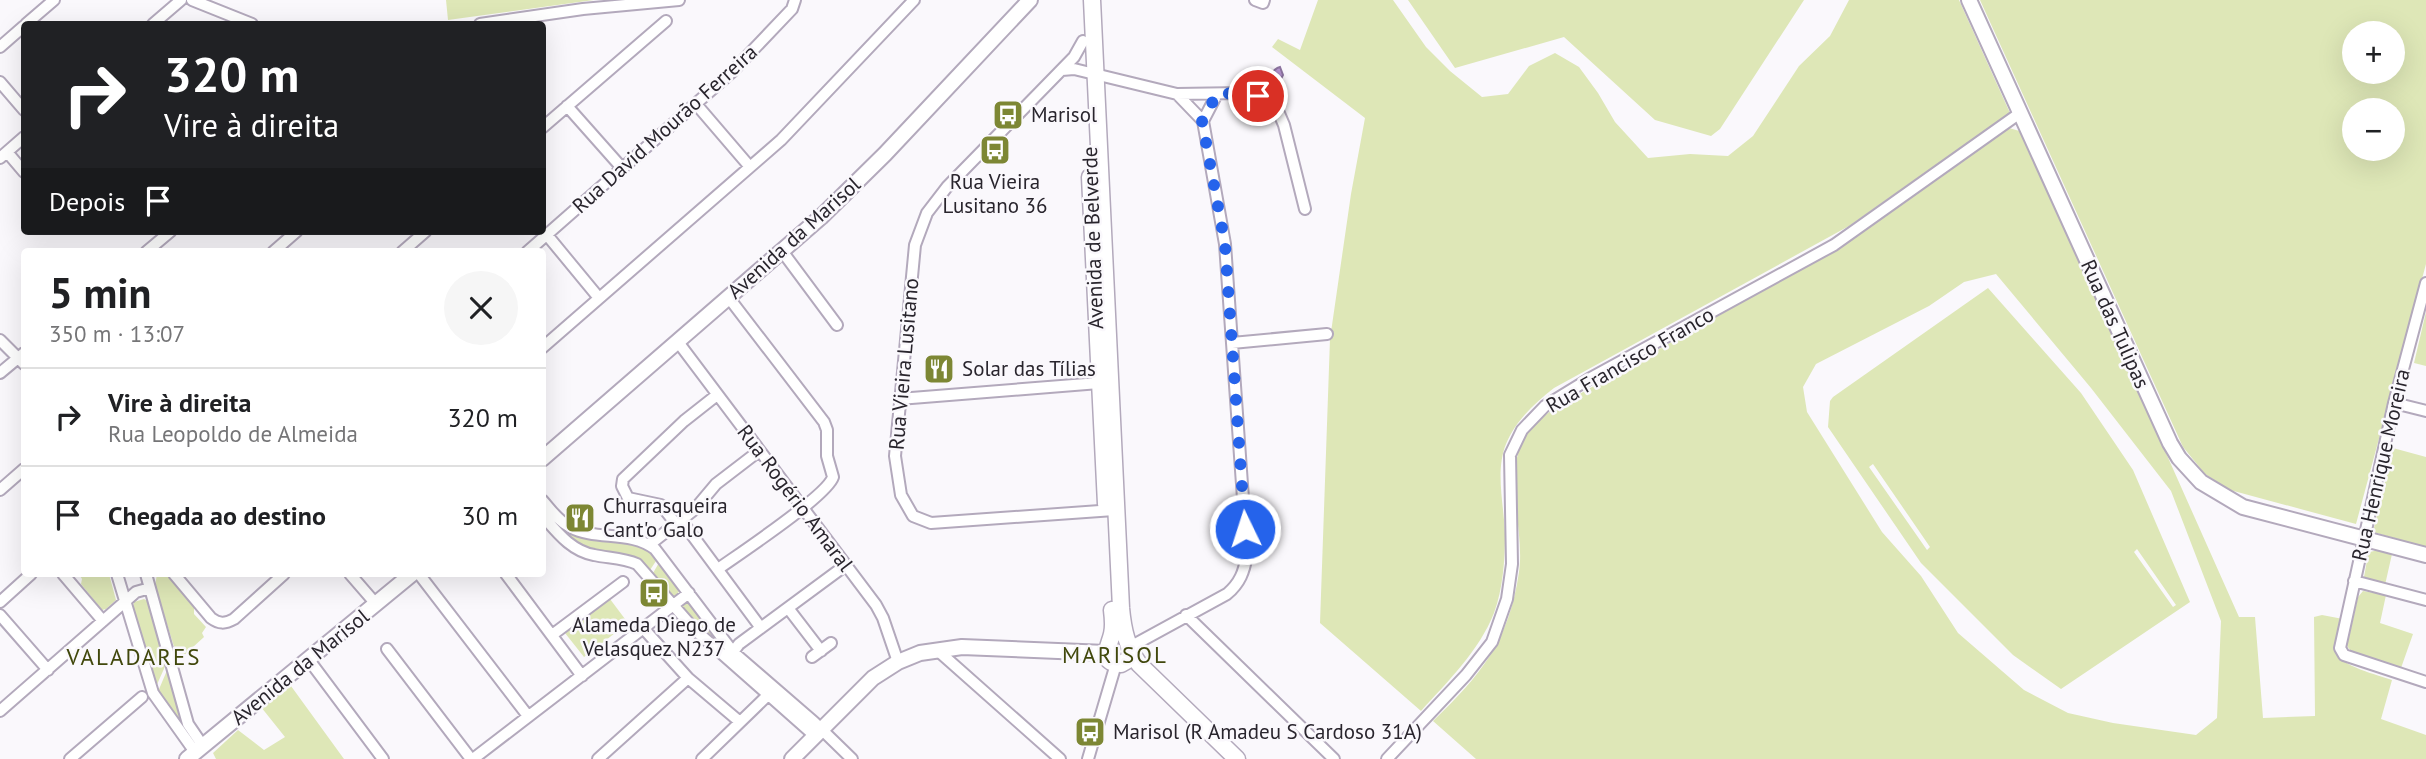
<!DOCTYPE html>
<html lang="pt">
<head>
<meta charset="utf-8">
<style>
  :root { --surface:#fff; --page:#f6f6f6; --text:#202124; --muted:#757577; --line:#e0e0e0 }
  body { margin:0; font-family:"PT Sans",sans-serif; background:var(--page); color:var(--text); height:100vh; display:flex; flex-direction:column; font-size:26px; white-space:nowrap }
  * { box-sizing:border-box; margin:0 }
  p { font-size:23px; color:var(--muted) }
  .icon { flex:none; width:38px; height:38px; fill:none; stroke:currentColor; stroke-width:2; stroke-linecap:round; stroke-linejoin:round }
  .map { position:relative; flex:1; overflow:hidden }
  .drawer { position:absolute; left:21px; top:248px; width:525px; height:329px; display:flex; flex-direction:column; background:var(--surface); border-radius:7px; box-shadow:0 7px 28px #0002 }
  .drawer>* { flex:none }
  .banner { position:absolute; left:21px; top:21px; width:525px; height:214px; border-radius:7px; box-shadow:0 7px 28px #0002; background:#202124; color:#fff; overflow:hidden }
  .buttons { position:absolute; left:2342px; top:21px; display:grid; gap:14px }
  .buttons a { display:grid; place-items:center; width:63px; height:63px; border-radius:50%; background:var(--surface); box-shadow:0 7px 28px #0002; font-size:35px }
  .pin { position:absolute; display:grid; place-items:center; width:60px; height:60px; color:#fff; margin:-30px; border:4px solid #fff; border-radius:50%; box-shadow:0 2px 7px #0007 }
  .me { position:absolute; width:77px; margin:-38px; rotate:356deg; stroke-linejoin:round; filter:drop-shadow(0 0 5px #0008) }
  .turn { display:flex; align-items:center; gap:24px; height:147px; padding:0 28px; font-size:32px }
  .turn .icon { width:91px; height:91px; stroke-width:2.5 }
  .turn b { display:block; font-size:49px; line-height:60px }
  .then { display:flex; align-items:center; height:66px; padding:0 28px; background:#0003; gap:14px; font-size:26px }
  .round { display:grid; place-items:center; flex:none; width:74px; height:74px; border-radius:37px; background:var(--page) }
  .head { display:flex; align-items:center; justify-content:space-between; height:119px; padding:0 28px }
  h1 { font-size:42px; font-weight:800; line-height:52px }
  ul { padding:0; list-style:none }
  li { display:flex; align-items:center; gap:21px; height:98px; padding:0 28px; border-top:2px solid var(--line) }
  li div { flex:1 }
  li b { display:block; font-size:26px }
  li em { font-style:normal }
  .map>svg:first-child { display:block }
  .green { fill:#dee7b7; fill-rule:evenodd }
  .water { fill:#b896d2; stroke:#8d74a0; stroke-width:2 }
  .lines { fill:none; stroke-linecap:round; stroke-linejoin:round }
  .minor-casing { stroke:#b3a9bc; stroke-width:14 }
  .tertiary-casing { stroke:#b3a9bc; stroke-width:18 }
  .secondary-casing { stroke:#b3a9bc; stroke-width:19 }
  .minor { stroke:#fff; stroke-width:10 }
  .tertiary { stroke:#fff; stroke-width:14 }
  .secondary { stroke:#fff; stroke-width:16 }
  .route { stroke:#2563eb; stroke-width:12; stroke-dasharray:0 21.6 }
  .labels { text-anchor:middle; stroke-width:5; stroke-linejoin:round; paint-order:stroke }
  .poi-label { font-size:21px; fill:#29252d; stroke:#faf8fc; text-anchor:start }
  .street-label { font-size:21px; fill:#29252d; stroke:#faf8fc }
  .neighbourhood-label { font-size:23px; letter-spacing:2px; fill:#41480c; stroke:#faf8fc }
</style>
</head>
<body>
<div class="map">
<svg width="2426" height="759" viewBox="0 0 2426 759">
  <rect width="100%" height="100%" fill="#faf8fc"/>
  <path class="green" d="M446,0H594L448,20Z
    M1318,0H1393L1426,47L1450,71L1482,97L1508,94L1529,66L1555,53L1579,67L1598,93L1615,122L1648,158L1690,154L1728,156L1753,136L1799,66L1830,36L1849,0H1959L2010,113L1849,226L1554,388C1535,403 1516,420 1506,444C1495,471 1504,505 1505,534C1505,559 1503,589 1494,613C1479,651 1448,681 1421,711L1320,623L1330,339L1351,194L1365,118L1272,47L1278,39L1300,50Z
    M1408,0H1804L1720,129L1711,136L1655,120L1564,37L1455,68Z
    M1980,0H2426V264L2356,524L2230,490L2205,474L2183,447ZM2354,33H2392V72H2354ZM2354,110H2392V149H2354Z
    M2009,128L2023,132L2239,617H2255L2263,718L2315,716L2314,617L2322,615L2343,619C2340,628 2333,642 2336,652C2340,666 2378,675 2392,680L2381,719L2426,735V759H1476L1433,721C1481,675 1509,641 1519,572C1526,525 1496,461 1536,423C1547,412 1562,404 1576,396L1847,243ZM1996,274L2091,388L2171,491L2221,621L2217,718L2196,735L2113,723L2068,713L2024,690L1958,633L1921,576L1882,532L1807,412L1803,387L1816,364L1929,306L1964,282Z
    M1988,288L2081,393L2133,470L2190,602L2061,689L2013,655L1921,563L1828,427L1830,401L1833,397ZM1873,464L1930,547L1927,550L1869,467ZM2137,549L2176,605L2173,607L2134,552Z
    M2426,312V366L2414,363Z
    M2393,448L2426,457V547L2373,532Z
    M542,507L557,524L636,543L648,549L658,558L650,570C633,553 609,558 588,549C569,541 557,525 543,510Z
    M2378,550L2392,554L2385,585L2364,577L2368,555L2370,552Z
    M660,561L680,588L677,596H669L653,573Z
    M79,574H109L116,600L106,609L102,610L81,584L82,579Z
    M157,574H168L194,605V614L206,627L202,633L204,637L180,659L177,656L155,586Z
    M2363,591L2386,595L2380,623L2413,634L2401,668L2351,651L2347,646L2358,597Z
    M144,599L149,602L167,662L155,689L132,611L134,602Z
    M610,599L628,623L584,657L565,633Z
    M688,601L729,653L715,645L682,608V605Z
    M168,668L186,728L183,730L157,694Z
    M291,686L344,759H216L213,753L238,730L264,750L285,737L261,707Z"/>
  <path class="water" d="M1280,67L1283,75L1279,83L1268,87C1266,81 1272,69 1280,67Z"/>
  <g class="lines">
    <g class="minor-casing">
      <path id="minor" d="M192,0L252,24
        M1255,0L1263,3L1264,0
        M26,24L54,0
        M153,24L181,0
        M480,24L583,9L679,0
        M1083,41L1074,57L947,187L927,213L915,245L895,456L901,495L913,516L931,523L1114,510
        M0,47L24,26
        M1062,70L1074,69L1177,94L1242,93L1258,96L1269,102L1278,111L1284,125L1305,209
        M0,82L24,110
        M696,104L750,167
        M567,106L622,168
        M1203,121L1217,94
        M542,128L666,21
        M7,152L24,172
        M0,158L24,137
        M547,235L599,298
        M782,251L837,325
        M146,252L171,231
        M273,252L297,231
        M402,252L426,231
        M527,252L733,71L792,9L795,0
        M2426,283L2394,403L2340,648L2344,655L2426,682
        M0,340L24,364
        M678,342L876,605L883,618L898,662
        M1232,343L1327,334
        M542,348L781,140L914,0
        M0,373L24,353
        M899,399L1099,383
        M2394,403L2426,411
        M0,490L24,469
        M542,500C551,510 558,521 570,527C596,541 630,530 655,549L733,652L814,722L852,759
        M542,515C557,532 571,551 594,555C608,558 624,558 637,564L695,630L815,736
        M681,520L761,628
        M676,524L661,505L628,498L622,486L623,479L684,421L717,395
        M649,545L695,509L716,484L759,451
        M718,569C739,554 827,496 833,477L827,456V430L824,422L729,298
        M63,574L103,621
        M117,574L153,693L195,752
        M146,574L188,724L203,746
        M174,574L211,618C219,624 225,624 234,619L284,574
        M350,574L376,604
        M419,574L528,716
        M506,574L582,676
        M2354,581L2426,600
        M0,602L31,574
        M788,608L821,651
        M0,615L48,670
        M1186,615L1334,759
        M643,628L688,678L740,722
        M552,635L623,582
        M1130,647L1227,594C1240,583 1244,572 1247,555L1225,244L1203,121L1177,94
        M387,649L471,759
        M936,649L1060,759
        M733,652L739,644L846,565
        M812,657L831,643
        M309,660L383,759
        M0,711L136,592L150,588
        M70,759L142,697
        M473,759L689,593
        M598,759L688,678
        M702,759L767,696
        M1088,759L1116,664
        M1387,759L1466,675L1492,642L1507,599L1512,564L1510,455L1522,430L1545,406L1589,379L1834,245L2020,113"/>
    </g>
    <g class="tertiary-casing">
      <path id="tertiary" d="M1969,0L2170,443L2179,458L2201,482L2243,507L2426,555
        M542,459L821,217L885,154L1030,0
        M187,759L412,574
        M792,759L873,678L898,662L920,653L962,647L1106,653"/>
    </g>
    <g class="secondary-casing">
      <path id="secondary" d="M1092,0L1121,608C1123,630 1127,647 1139,664L1237,759
        M1090,177L1106,504
        M1112,610C1113,618 1114,626 1112,634C1109,647 1098,663 1121,664L1128,660L1131,652"/>
    </g>
    <use href="#minor" class="minor"/>
    <use href="#tertiary" class="tertiary"/>
    <use href="#secondary" class="secondary"/>
  </g>
  <g class="lines">
    <path class="route" d="M1245,529L1225,244L1202,121L1217,94L1242,93L1258,96"/>
  </g>
  <defs>
    <g id="bus-square" transform="scale(1.575)"><rect x="-9" y="-9" width="18" height="18" rx="4" fill="#7d8734" stroke="#faf8fc"/><path d="M-5-6H5V4H4V6H2V4H-2V6H-4V4H-5ZM-3.5-4V0h7V-4ZM-3.5 1.2v1.5H-2V1.2ZM2 1.2v1.5H3.5V1.2Z" fill="#fff"/></g>
    <g id="restaurant-square" transform="scale(1.575)"><rect x="-9" y="-9" width="18" height="18" rx="4" fill="#7d8734" stroke="#faf8fc"/><path d="M-5-6h1v4h1v-4h1v4h1v-4h1v5L-1.5 .5V6h-2V.5L-5-1ZM5-6V6H3V1.5H1.5Q1.5-4 5-6Z" fill="#fff"/></g>
  </defs>
  <g fill-rule="evenodd">
    <use href="#bus-square" x="1008" y="115"/>
    <use href="#bus-square" x="995" y="150"/>
    <use href="#restaurant-square" x="939" y="369"/>
    <use href="#restaurant-square" x="580" y="518"/>
    <use href="#bus-square" x="654" y="593"/>
    <use href="#bus-square" x="1090" y="732"/>
  </g>
  <g class="labels">
    <g class="poi-label">
      <text x="1031" y="122">Marisol</text>
      <text x="995" y="189" text-anchor="middle">Rua Vieira<tspan x="995" dy="24">Lusitano 36</tspan></text>
      <text x="962" y="376">Solar das Tílias</text>
      <text x="603" y="513">Churrasqueira<tspan x="603" dy="24">Cant'o Galo</tspan></text>
      <text x="654" y="632" text-anchor="middle">Alameda Diego de<tspan x="654" dy="24">Velasquez N237</tspan></text>
      <text x="1113" y="739">Marisol (R Amadeu S Cardoso 31A)</text>
    </g>
    <g class="street-label">
      <text transform="translate(665 129) rotate(-42)" y="7">Rua David Mourão Ferreira</text>
      <text transform="translate(794 238) rotate(-42)" y="7">Avenida da Marisol</text>
      <text transform="translate(1093 238) rotate(-92)" y="7">Avenida de Belverde</text>
      <text transform="translate(2115 324) rotate(66)" y="7">Rua das Tulipas</text>
      <text transform="translate(1630 360) rotate(-30)" y="7">Rua Francisco Franco</text>
      <text transform="translate(904 364) rotate(-85)" y="7">Rua Vieira Lusitano</text>
      <text transform="translate(2381 465) rotate(-77)" y="7">Rua Henrique Moreira</text>
      <text transform="translate(795 498) rotate(53)" y="7">Rua Rogério Amaral</text>
      <text transform="translate(300 667) rotate(-39)" y="7">Avenida da Marisol</text>
    </g>
    <g class="neighbourhood-label">
      <text x="1115" y="663">MARISOL</text>
      <text x="134" y="665">VALADARES</text>
    </g>
  </g>
</svg>
<div class="buttons">
<a>+</a>
<a>−</a>
</div>
<div class="pin" style="left:1258px;top:96px;background:#d93025"><svg class="icon" aria-label="arrive" viewBox="0 0 24 24"><path d="M6 21V4h12l-3 4 3 4H6"/></svg></div>
<svg class="me" style="left:1245px;top:529px" viewBox="-20 -20 40 40"><circle r="17" fill="#2563eb" stroke="#fff" stroke-width="3"/><path d="M0-11L8 9 0 5-8 9z" fill="#fff"/></svg>
<div class="banner">
<div class="turn"><svg class="icon" aria-label="right" viewBox="0 0 24 24"><path d="M7 20v-9h11M14 6l5 5-5 5"/></svg><div><b>320 m</b>Vire à direita</div></div>
<div class="then">Depois<svg class="icon" aria-label="arrive" viewBox="0 0 24 24"><path d="M6 21V4h12l-3 4 3 4H6"/></svg></div>
</div>
<section class="drawer">
<div class="head"><div><h1>5 min</h1><p>350 m · 13:07</p></div><a class="round"><svg class="icon" aria-label="close" viewBox="0 0 24 24"><path d="M6 6l12 12M18 6L6 18"/></svg></a></div>
<ul>
<li><svg class="icon" aria-label="right" viewBox="0 0 24 24"><path d="M7 20v-9h11M14 6l5 5-5 5"/></svg><div><b>Vire à direita</b><p>Rua Leopoldo de Almeida</p></div><em>320 m</em></li>
<li><svg class="icon" aria-label="arrive" viewBox="0 0 24 24"><path d="M6 21V4h12l-3 4 3 4H6"/></svg><div><b>Chegada ao destino</b></div><em>30 m</em></li>
</ul>
</section>
</div>
</body>
</html>
